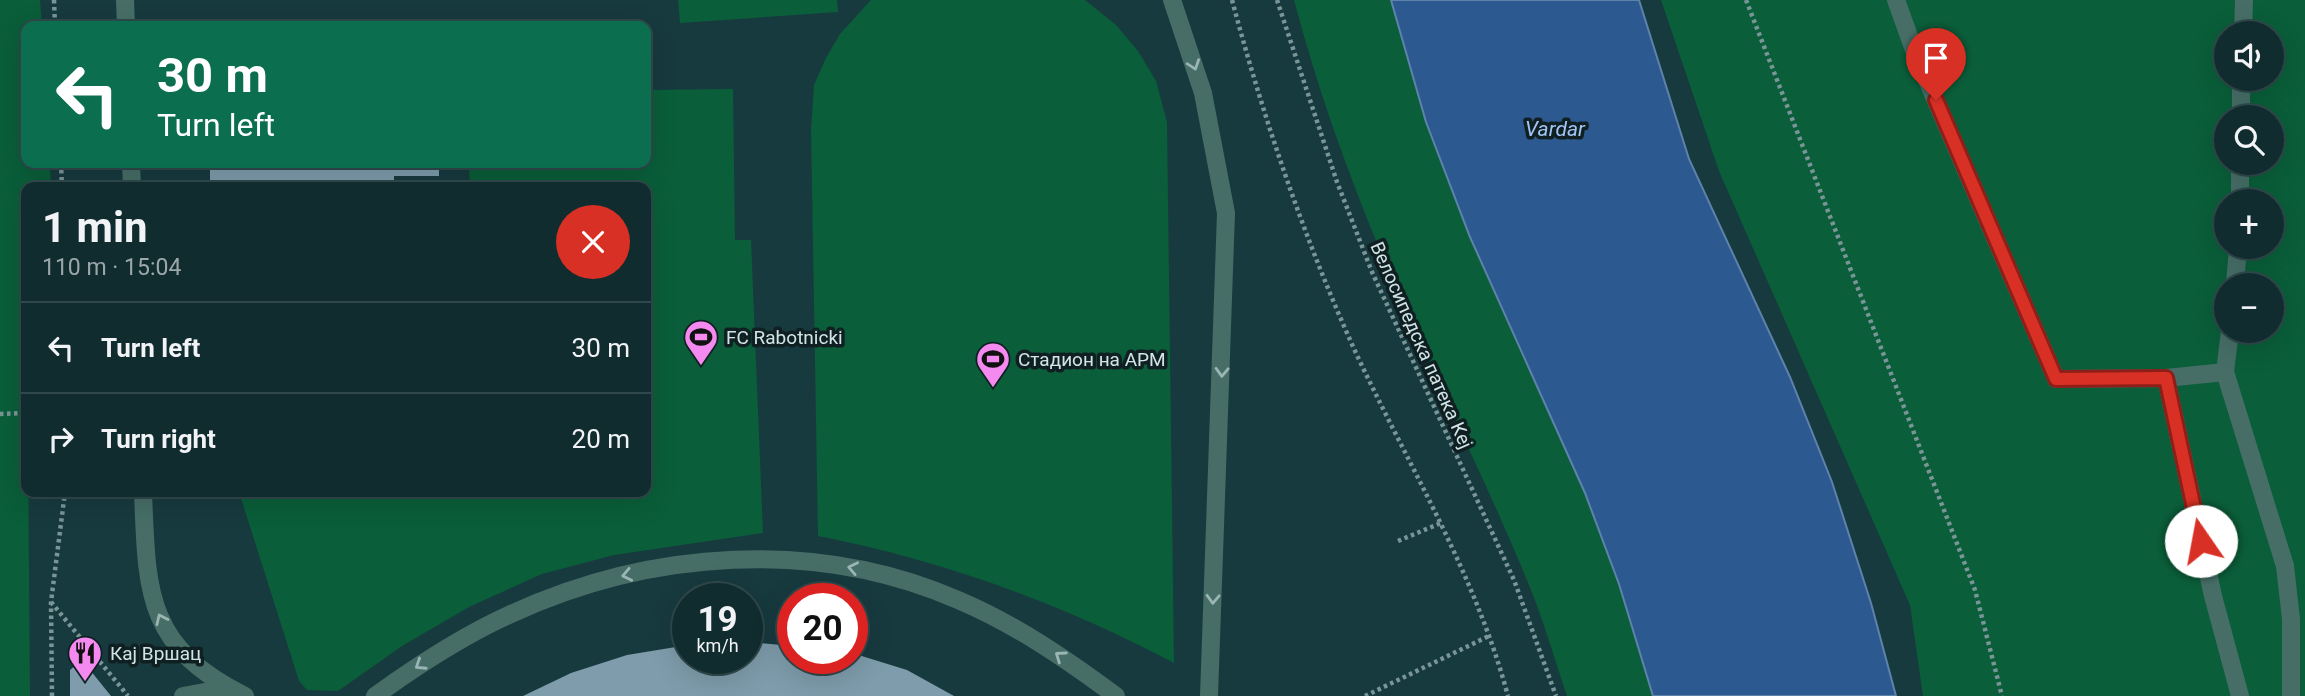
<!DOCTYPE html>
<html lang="en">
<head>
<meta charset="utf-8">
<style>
  :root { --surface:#112c2f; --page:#1e383b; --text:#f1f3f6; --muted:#9ca7aa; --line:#30484b }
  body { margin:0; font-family:Roboto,sans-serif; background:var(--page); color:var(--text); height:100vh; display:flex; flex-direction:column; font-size:26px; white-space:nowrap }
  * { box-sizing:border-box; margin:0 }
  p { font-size:23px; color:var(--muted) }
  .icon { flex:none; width:38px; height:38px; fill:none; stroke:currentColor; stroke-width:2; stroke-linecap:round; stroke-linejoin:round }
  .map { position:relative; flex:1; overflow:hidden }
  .panel { position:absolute; left:21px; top:182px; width:630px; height:315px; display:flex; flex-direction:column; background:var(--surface); border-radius:14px; box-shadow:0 7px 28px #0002,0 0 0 2px var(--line) }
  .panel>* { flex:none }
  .hud { position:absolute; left:21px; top:21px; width:630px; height:147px; border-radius:14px; box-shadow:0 7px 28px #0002,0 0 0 2px var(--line); background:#0b6e4f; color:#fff; overflow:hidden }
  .tools { position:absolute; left:2214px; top:21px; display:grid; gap:14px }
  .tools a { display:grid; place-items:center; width:70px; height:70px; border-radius:50%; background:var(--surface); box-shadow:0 7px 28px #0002,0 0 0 2px var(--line); font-size:35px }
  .speed { position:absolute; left:672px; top:583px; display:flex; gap:14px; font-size:35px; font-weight:700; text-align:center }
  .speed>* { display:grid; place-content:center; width:91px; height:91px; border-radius:50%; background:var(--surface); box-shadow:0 7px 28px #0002,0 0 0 2px var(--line); line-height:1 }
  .speed small { font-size:18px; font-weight:400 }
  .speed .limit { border:10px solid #d22; background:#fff; color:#111 }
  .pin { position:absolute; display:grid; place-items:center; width:60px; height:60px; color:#fff; margin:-72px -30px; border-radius:50% 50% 50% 0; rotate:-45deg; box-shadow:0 0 7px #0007 }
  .pin .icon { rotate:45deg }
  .me { position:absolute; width:77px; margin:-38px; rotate:348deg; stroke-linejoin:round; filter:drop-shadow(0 0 5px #0008) }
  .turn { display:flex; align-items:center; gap:24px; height:147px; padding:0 21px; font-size:32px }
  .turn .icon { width:91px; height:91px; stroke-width:2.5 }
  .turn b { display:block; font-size:49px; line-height:60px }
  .round { display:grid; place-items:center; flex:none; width:74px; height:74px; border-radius:37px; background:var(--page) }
  .summary { display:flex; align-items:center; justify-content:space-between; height:119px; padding:0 21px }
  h1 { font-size:42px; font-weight:700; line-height:52px }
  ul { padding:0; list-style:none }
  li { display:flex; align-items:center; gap:21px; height:91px; padding:0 21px; border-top:2px solid var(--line) }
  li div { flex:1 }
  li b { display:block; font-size:26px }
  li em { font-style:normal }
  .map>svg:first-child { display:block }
  .green { fill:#0a5e39; fill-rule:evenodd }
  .water { fill:#2d5991; stroke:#5e83ab; stroke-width:2 }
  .building { fill:#7e9cac }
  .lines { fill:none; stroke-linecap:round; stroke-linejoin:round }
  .path { stroke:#799598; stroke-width:4.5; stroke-dasharray:3.5 3.5; stroke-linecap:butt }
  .minor { stroke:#466e67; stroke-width:18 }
  .oneway { stroke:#99b5b4 }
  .route-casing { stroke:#8d1f18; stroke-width:18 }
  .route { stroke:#d93025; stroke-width:12 }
  .labels { text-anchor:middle; stroke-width:7; stroke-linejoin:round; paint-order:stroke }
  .poi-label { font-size:19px; fill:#d1e5e7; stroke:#101f21; text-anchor:start }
  .street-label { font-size:19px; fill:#d1e5e7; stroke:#101f21 }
  .water-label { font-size:21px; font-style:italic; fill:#a0c5f6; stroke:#101f21 }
</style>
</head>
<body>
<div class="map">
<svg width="2305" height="696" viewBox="0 0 2305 696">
  <rect width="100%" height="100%" fill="#173a3f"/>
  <path class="green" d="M0,0H40L42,26H26V163H50L51,187H26L30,696H0Z
    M678,0H837L838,12L680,23Z
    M871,0H1085L1116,25L1138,51L1156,81L1167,122L1174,663C1063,604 942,560 818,536L811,130L814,85L826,58L840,34Z
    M1294,0H1391L1426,122L1470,237L1585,493L1619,584L1653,696H1567C1555,661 1545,625 1531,590C1490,489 1440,391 1397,290C1356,196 1320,99 1294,0Z
    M1661,0H2305V696H1923L1910,605L1719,171ZM2226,33H2272V79H2226ZM2226,117H2272V163H2226ZM2226,201H2272V247H2226ZM2226,285H2272V331H2226Z
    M733,89L735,240H751L763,533L614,555L542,574L469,607L402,646L338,691L307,690L299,681L239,492H646V187H470L469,163H646V90Z"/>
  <path class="water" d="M1391,0H1639L1689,159L1790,377L1832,482L1871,603L1896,696H1653L1619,584L1585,493L1470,237L1426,122Z"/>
  <path class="building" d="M210,163H439V176H394V187H210Z
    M747,642L793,646V658H852V653L907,670L954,696H523L571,673L627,655L688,645V658H747Z
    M82,660L111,696H70V670Z"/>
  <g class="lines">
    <path class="path" d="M54,0L55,26
      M1232,0C1264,120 1304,238 1355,351C1408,465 1475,573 1508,696
      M1277,0L1337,182L1372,272L1514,580L1556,696
      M1746,0L1975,590L2002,696
      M61,163L62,187
      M0,414L26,413
      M1398,541L1441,523
      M51,602L128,696
      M52,696L51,602L65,492
      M1365,696L1489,636"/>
    <path class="minor" d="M125,0L126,26
      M1172,0L1203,93L1226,213L1209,696
      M1896,0L1914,50L2056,379L2166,378
      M2243,33L2244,0
      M2241,117V79
      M131,163L132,187
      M2240,201V163
      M2235,285L2238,247
      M2230,331L2225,372L2285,566L2291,619V696
      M2225,372L2166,378L2213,596L2240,696
      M143,492C147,592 145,646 245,696
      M183,696L210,691L235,694
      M375,696C418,665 462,636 511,614C650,550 816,538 958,600C1015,624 1066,659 1116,696"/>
  </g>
  <defs><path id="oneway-chevron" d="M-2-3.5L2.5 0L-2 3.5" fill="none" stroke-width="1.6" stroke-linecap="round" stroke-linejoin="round" transform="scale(1.75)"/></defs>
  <g class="oneway">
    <use href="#oneway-chevron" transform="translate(1194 65) rotate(71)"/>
    <use href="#oneway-chevron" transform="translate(1222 372) rotate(92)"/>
    <use href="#oneway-chevron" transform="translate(853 568) rotate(-168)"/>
    <use href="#oneway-chevron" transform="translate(627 575) rotate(168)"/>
    <use href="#oneway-chevron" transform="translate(1213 599) rotate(92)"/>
    <use href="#oneway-chevron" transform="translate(161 619) rotate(-115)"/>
    <use href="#oneway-chevron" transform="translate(1060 656) rotate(-145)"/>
    <use href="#oneway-chevron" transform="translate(420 665) rotate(147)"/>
  </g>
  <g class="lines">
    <g class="route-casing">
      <path id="route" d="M1936,100L2056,379L2166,378L2201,541"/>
    </g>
    <use href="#route" class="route"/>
  </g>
  <defs>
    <g id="stadium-pin" transform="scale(1.75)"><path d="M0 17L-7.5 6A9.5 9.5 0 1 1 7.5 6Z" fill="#f489f0" stroke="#101f21"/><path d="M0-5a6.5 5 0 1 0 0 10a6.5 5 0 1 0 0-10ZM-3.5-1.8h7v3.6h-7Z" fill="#111"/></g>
    <g id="restaurant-pin" transform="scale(1.75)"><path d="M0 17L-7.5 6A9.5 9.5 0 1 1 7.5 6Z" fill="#f489f0" stroke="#101f21"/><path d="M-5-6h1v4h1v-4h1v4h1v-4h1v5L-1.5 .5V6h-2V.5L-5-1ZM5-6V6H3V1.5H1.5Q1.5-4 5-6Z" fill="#111"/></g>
  </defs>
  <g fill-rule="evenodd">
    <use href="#stadium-pin" x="701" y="337"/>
    <use href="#stadium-pin" x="993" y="359"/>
    <use href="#restaurant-pin" x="85" y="653"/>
  </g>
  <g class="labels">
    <g class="poi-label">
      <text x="726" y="344">FC Rabotnicki</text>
      <text x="1018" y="366">Стадион на АРМ</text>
      <text x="110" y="660">Кај Вршац</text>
    </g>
    <g class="street-label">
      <text transform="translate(1422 345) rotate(66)" y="7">Велосипедска патека Кеј</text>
    </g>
    <g class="water-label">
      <text x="1555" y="136">Vardar</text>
    </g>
  </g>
</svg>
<div class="tools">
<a><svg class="icon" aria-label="sound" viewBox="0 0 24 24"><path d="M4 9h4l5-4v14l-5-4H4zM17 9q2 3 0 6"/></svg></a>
<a><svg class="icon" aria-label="search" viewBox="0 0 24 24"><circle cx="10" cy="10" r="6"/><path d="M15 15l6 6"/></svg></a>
<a>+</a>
<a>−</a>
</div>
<div class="speed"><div>19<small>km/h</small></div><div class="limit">20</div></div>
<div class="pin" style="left:1936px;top:100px;background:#d93025"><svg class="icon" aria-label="arrive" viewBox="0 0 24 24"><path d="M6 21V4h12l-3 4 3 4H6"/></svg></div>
<svg class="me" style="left:2201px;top:541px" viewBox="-20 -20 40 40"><circle r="19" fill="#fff"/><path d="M0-13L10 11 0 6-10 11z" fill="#d93025"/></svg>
<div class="hud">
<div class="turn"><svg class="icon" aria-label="left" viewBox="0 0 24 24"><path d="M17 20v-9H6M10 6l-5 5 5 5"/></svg><div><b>30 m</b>Turn left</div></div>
</div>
<section class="panel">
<div class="summary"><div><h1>1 min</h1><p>110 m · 15:04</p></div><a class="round" style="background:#d93025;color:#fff"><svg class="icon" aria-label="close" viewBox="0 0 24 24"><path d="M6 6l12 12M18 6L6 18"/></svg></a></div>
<ul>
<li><svg class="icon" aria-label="left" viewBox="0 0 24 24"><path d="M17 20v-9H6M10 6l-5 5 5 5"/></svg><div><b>Turn left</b></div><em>30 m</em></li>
<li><svg class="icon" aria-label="right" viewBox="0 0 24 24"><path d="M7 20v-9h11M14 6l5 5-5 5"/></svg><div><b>Turn right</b></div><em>20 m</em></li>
</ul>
</section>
</div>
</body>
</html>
